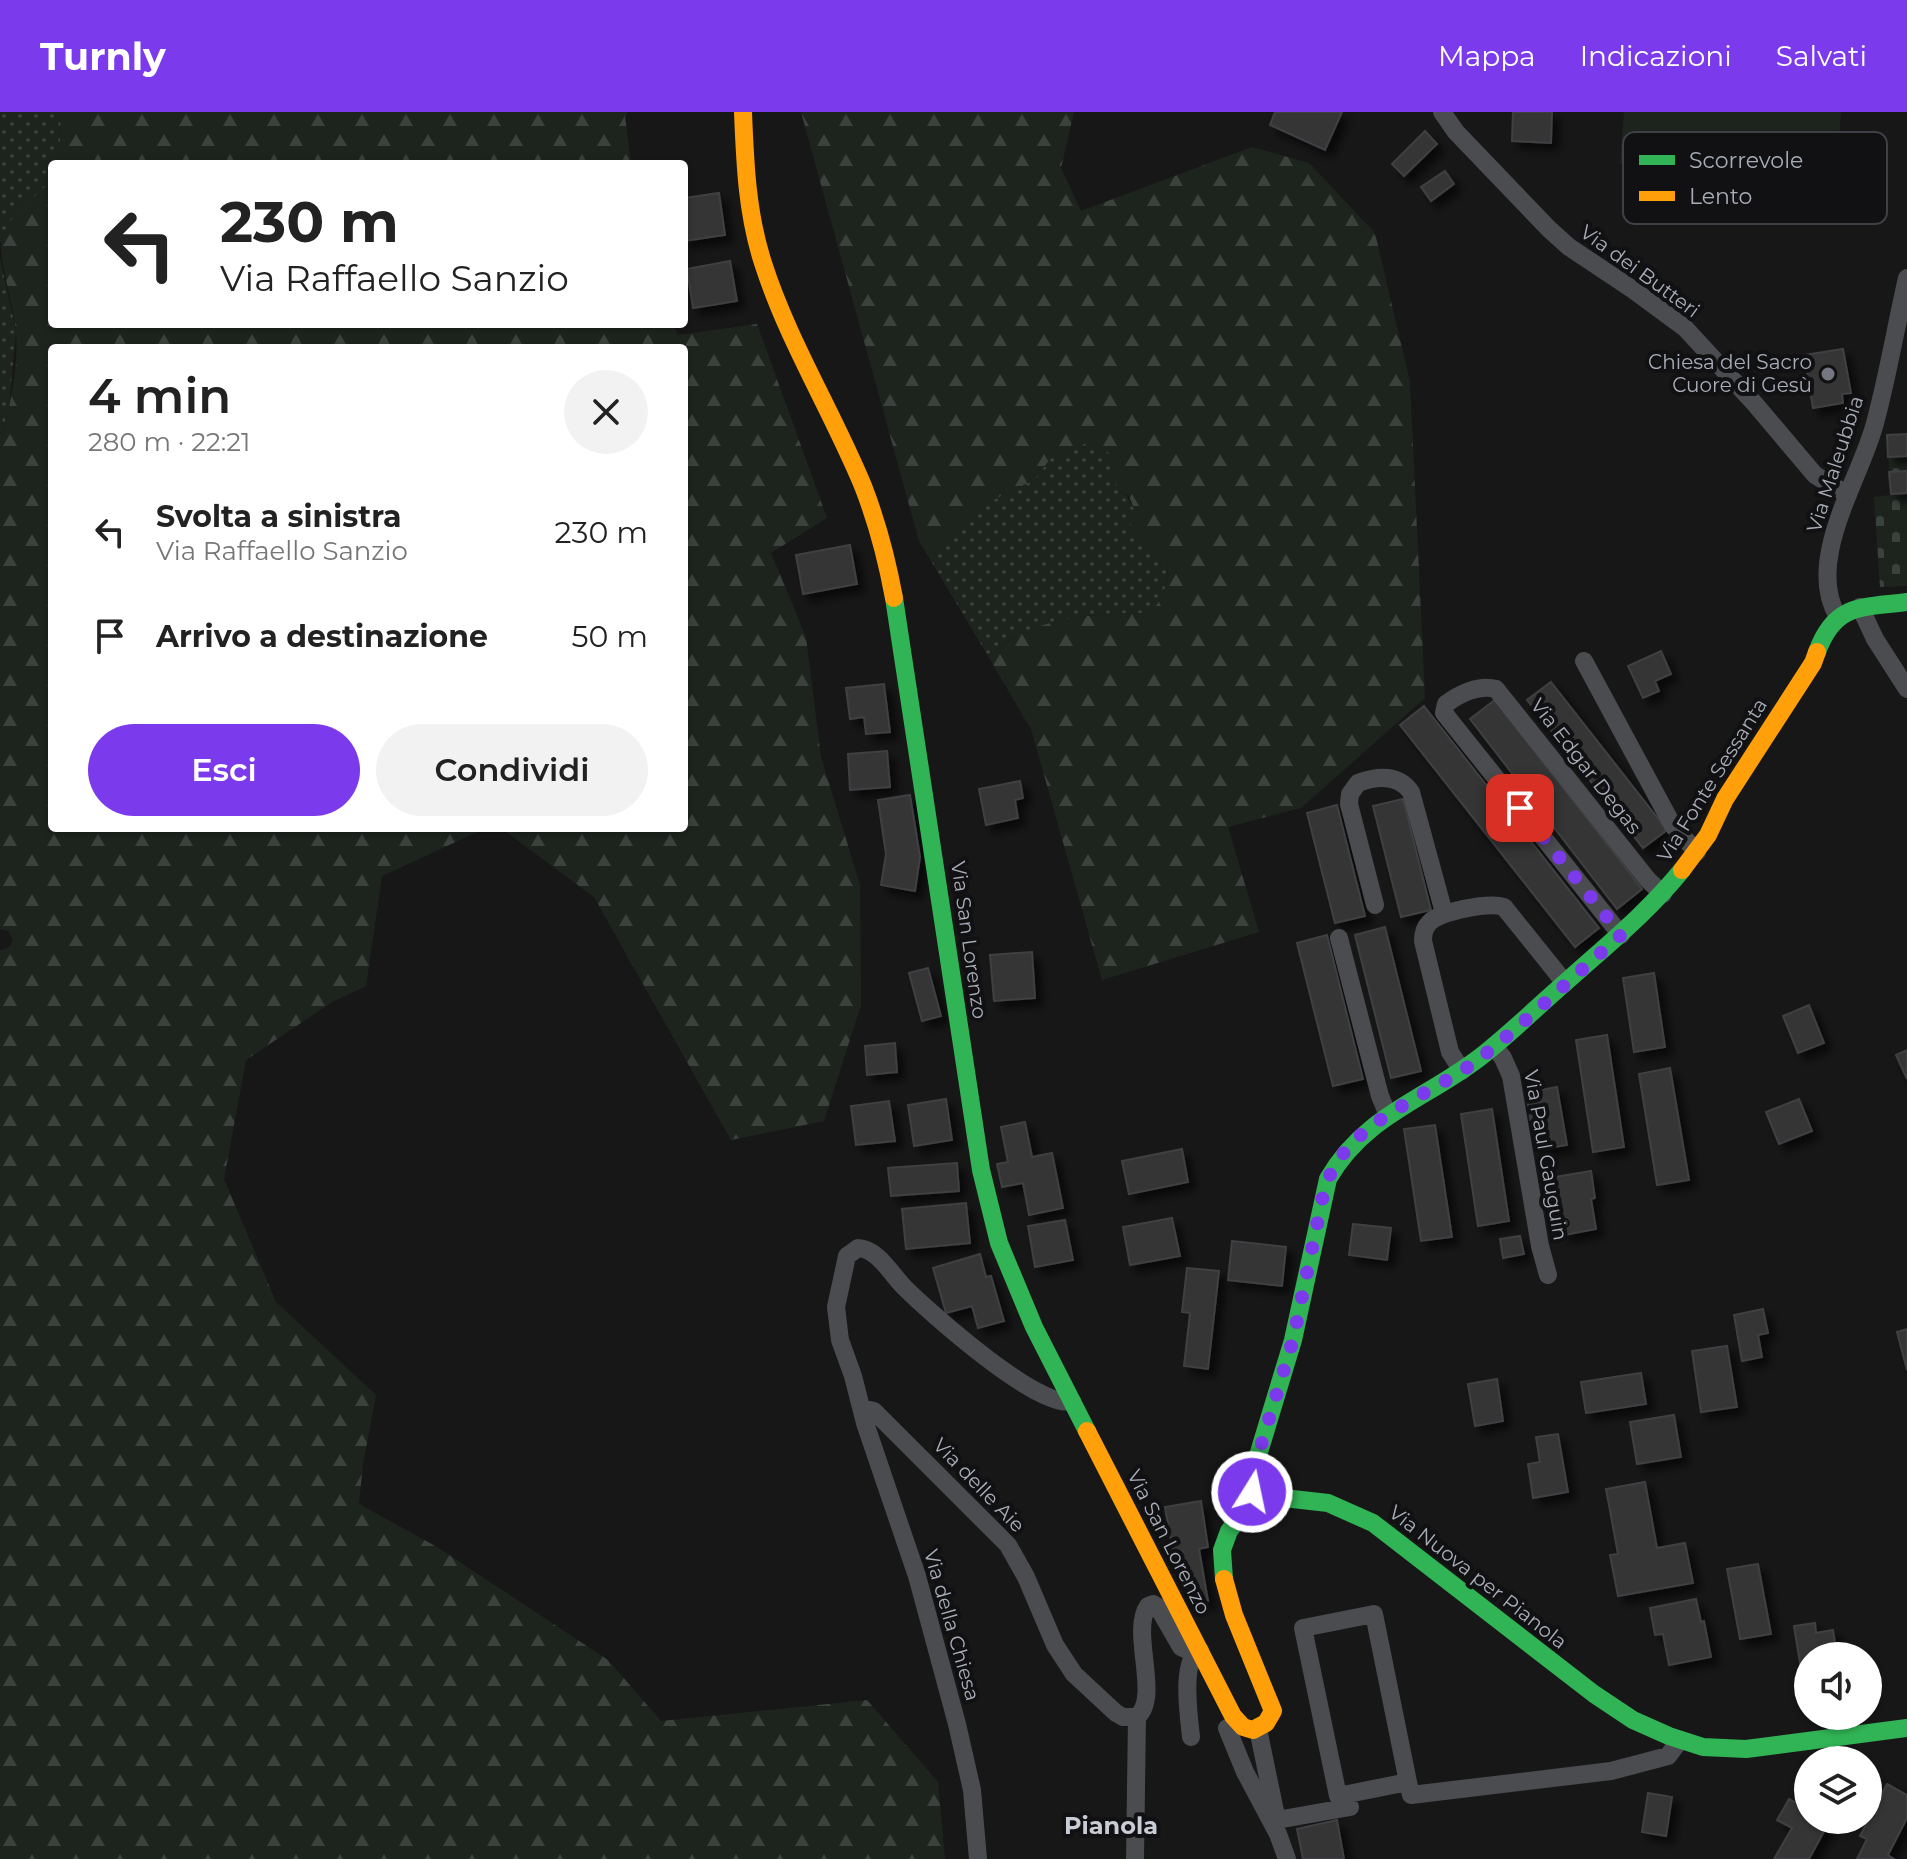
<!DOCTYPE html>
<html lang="it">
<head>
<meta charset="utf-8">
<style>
  :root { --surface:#fff; --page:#f2f2f2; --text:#222; --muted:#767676; --accent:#7c3aed }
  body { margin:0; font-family:Montserrat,sans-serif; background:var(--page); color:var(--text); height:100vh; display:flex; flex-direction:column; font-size:30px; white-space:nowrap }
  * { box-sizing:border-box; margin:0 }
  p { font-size:26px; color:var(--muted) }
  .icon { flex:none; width:44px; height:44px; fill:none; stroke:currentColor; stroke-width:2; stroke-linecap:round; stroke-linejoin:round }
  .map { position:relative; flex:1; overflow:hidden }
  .sheet { position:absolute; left:48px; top:232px; width:640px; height:488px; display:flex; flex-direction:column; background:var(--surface); border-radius:8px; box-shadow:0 2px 6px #0004 }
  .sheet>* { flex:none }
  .top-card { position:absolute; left:48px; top:48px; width:640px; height:168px; border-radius:8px; box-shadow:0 2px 6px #0004; background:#fff; color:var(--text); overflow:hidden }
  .controls { position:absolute; left:1794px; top:1530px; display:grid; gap:16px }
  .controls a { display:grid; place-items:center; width:88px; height:88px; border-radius:50%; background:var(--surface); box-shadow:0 2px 6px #0004; font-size:40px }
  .pin { position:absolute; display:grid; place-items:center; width:68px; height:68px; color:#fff; margin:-34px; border-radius:16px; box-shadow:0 4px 12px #0006 }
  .me { position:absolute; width:88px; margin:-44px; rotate:10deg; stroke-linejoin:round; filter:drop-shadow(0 0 6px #0008) }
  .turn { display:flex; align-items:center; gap:28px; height:168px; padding:0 40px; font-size:36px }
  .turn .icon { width:104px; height:104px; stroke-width:2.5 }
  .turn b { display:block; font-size:56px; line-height:68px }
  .round { display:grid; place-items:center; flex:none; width:84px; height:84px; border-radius:42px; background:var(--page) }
  .overview { display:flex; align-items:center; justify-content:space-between; height:136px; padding:0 40px }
  h1 { font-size:48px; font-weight:600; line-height:60px }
  .cta { display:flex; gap:16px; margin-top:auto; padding:16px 40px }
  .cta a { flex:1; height:92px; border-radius:48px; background:var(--accent); color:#fff; font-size:32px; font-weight:600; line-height:92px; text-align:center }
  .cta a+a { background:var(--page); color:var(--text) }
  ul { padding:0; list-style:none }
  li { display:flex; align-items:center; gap:24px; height:104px; padding:0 40px }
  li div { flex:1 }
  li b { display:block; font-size:30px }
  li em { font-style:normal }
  header { display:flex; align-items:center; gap:48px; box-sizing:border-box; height:112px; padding:0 40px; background:var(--accent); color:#fff }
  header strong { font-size:38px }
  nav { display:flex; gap:44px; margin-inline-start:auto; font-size:28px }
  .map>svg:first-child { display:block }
  .grass { fill:url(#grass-dots) }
  .forest { fill:url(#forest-firs) }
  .cemetery { fill:url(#cemetery-stones) }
  .pitch { fill:#1d241e }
  .building { fill:#353536; stroke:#3f4043; stroke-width:2; filter:url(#shadow) }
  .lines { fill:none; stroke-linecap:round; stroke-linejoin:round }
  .street { stroke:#4b4c50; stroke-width:18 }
  .fast { stroke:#30b455; stroke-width:18 }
  .slow { stroke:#ff9f0a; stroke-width:18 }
  .route { stroke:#7c3aed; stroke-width:14; stroke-dasharray:0 25.2 }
  .poi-dot { fill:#757880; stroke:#111113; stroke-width:3 }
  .labels { text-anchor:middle; stroke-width:8; stroke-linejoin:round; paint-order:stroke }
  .street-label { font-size:20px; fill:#a8adb8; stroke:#111113 }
  .poi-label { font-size:20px; fill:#a8adb8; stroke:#111113; text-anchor:end }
  .quarter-label { font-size:24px; font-weight:bold; fill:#c9ccd4; stroke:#111113 }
  .key { fill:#111113; stroke:#3e4045; stroke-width:2 }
  .key-label { font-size:22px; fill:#a8adb8 }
</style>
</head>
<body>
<header>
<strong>Turnly</strong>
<nav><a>Mappa</a><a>Indicazioni</a><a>Salvati</a></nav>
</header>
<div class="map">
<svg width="1907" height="1747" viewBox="0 0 1907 1747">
  <defs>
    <pattern id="grass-dots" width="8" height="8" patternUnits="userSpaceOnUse" patternTransform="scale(2)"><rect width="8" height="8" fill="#1d241e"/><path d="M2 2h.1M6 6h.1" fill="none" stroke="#3b413d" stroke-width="1.8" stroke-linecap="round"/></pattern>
    <pattern id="forest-firs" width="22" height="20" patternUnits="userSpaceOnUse" patternTransform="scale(2)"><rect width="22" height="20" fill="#1d241e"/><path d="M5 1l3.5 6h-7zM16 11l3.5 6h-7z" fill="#3b413d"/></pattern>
    <pattern id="cemetery-stones" width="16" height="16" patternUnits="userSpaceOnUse" patternTransform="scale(2)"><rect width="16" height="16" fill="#1d241e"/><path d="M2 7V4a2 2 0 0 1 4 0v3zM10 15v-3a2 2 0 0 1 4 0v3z" fill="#3b413d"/></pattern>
    <filter id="shadow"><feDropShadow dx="7" dy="7" stdDeviation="4" flood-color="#0009"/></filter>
  </defs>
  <rect width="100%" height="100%" fill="#171717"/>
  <path class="grass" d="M0,0H61L60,38L56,52H52V69L5,119L0,131Z
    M0,146L16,219L9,295L0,327Z
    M1092,330L1111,342V356L1134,397L1137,422L1167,449C1168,472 1165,484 1150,501C1089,502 1036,503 988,544L928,444L991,389L1034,368L1051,346L1076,334Z"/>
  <path class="forest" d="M61,0H628L625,4L631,52H56L60,38Z
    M801,0H1074L1061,56L1081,99L1252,35L1309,51L1375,121L1410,270L1425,586L1301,696L1228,715L1259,820L1102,868L1031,617L988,544C1038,502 1088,503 1150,501C1165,484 1169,472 1167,449L1137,422L1130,411L1134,397L1129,384L1117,377L1111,356V342L1092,330L1076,334L1051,346L1034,368L991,389L928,444L919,429Z
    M52,68V212H672L678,223L757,212L827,406L771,441L806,525L821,645L860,773L861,893L824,1009L731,1028L594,785L501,716H684V236H52V716H486L382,764L366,874L332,890L246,948L224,1067L276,1190L376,1283L363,1352L359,1392L437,1435L608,1548L661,1609L867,1588L938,1670L945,1747H0V839L9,835L13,828L8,819L0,817V327C11,294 19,253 16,218C13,192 0,152 1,128C10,100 32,88 52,68Z"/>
  <path class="cemetery" d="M1907,322V474L1880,475L1874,385L1891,383L1887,323Z"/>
  <path class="pitch" d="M1624,0H1841L1836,70L1620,52Z"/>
  <path class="building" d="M1275,0H1342L1325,38L1270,13Z
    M1513,0H1552L1551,31L1512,29Z
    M1425,19L1437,32L1404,64L1392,52Z
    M1445,59L1454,72L1431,89L1421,75Z
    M719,81L725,123L684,129V86Z
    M730,149L737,189L693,196L687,157Z
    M1843,237L1851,281L1842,282L1843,291L1813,296L1804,243Z
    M1907,322V344L1888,345L1887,323Z
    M1907,359V381L1891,382L1889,360Z
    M850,433L857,472L803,482L796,443Z
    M1661,539L1671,562L1655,569L1659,579L1643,586L1628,554Z
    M1551,570L1667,718L1643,736L1527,588Z
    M884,572L890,620L866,622L864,605L850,607L846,576Z
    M1495,588L1642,777L1617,797L1470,607Z
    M1424,594L1599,816L1575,835L1400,613Z
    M887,639L890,675L850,678L848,642Z
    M1020,669L1023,686L1015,688L1018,706L986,713L979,677Z
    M910,683L920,745L915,779L881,773L886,742L878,688Z
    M1403,687L1431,798L1401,805L1373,694Z
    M1337,693L1365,804L1335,811L1307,701Z
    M1385,815L1421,959L1391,966L1355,823Z
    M1327,823L1363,967L1333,974L1297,831Z
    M1032,840L1035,886L994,889L990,843Z
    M928,856L941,904L922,909L909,861Z
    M1654,861L1665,935L1634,940L1623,866Z
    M1809,893L1824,931L1798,941L1783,904Z
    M1607,923L1624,1035L1593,1040L1576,928Z
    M895,931L897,960L867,963L865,934Z
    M1907,938V967L1896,943Z
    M1670,956L1689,1068L1657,1073L1639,962Z
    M1557,975L1567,1033L1536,1038L1526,981Z
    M946,987L952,1028L914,1034L908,993Z
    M1799,987L1812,1019L1779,1032L1766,1000Z
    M889,989L895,1029L856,1033L851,994Z
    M1492,997L1509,1109L1478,1114L1461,1002Z
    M1025,1010L1032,1045L1052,1041L1063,1096L1029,1103L1023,1071L1002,1075L997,1052L1008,1050L1001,1015Z
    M1435,1013L1452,1125L1421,1129L1404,1017Z
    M1182,1037L1188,1070L1129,1082L1122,1049Z
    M957,1051L959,1079L891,1084L888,1056Z
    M1591,1059L1595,1086L1591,1087L1596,1117L1564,1123L1559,1093L1554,1094L1549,1066Z
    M966,1091L970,1131L906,1137L902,1097Z
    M1172,1106L1180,1144L1130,1153L1123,1115Z
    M1065,1108L1073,1148L1035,1155L1028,1114Z
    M1353,1112L1391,1116L1387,1148L1349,1143Z
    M1520,1124L1524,1142L1503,1146L1500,1127Z
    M1232,1129L1286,1135L1282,1174L1228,1168Z
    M980,1142L986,1165L991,1164L1004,1209L978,1216L972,1194L946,1201L933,1156Z
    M1187,1156L1219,1159L1208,1257L1184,1254L1190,1201L1182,1200Z
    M1763,1197L1768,1221L1758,1223L1762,1245L1742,1249L1734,1203Z
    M1907,1217V1258L1897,1220Z
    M1727,1234L1737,1295L1701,1300L1692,1239Z
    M1641,1261L1646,1292L1586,1301L1581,1270Z
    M1497,1267L1503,1309L1475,1314L1468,1272Z
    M1674,1303L1681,1345L1637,1352L1630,1310Z
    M1558,1322L1568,1380L1533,1386L1528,1352L1540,1350L1536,1325Z
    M1645,1370L1657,1436L1685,1431L1693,1471L1618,1484L1610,1443L1618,1442L1606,1377Z
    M1201,1389L1208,1435L1199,1437L1208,1489L1191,1491L1182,1439L1173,1441L1165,1395Z
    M1758,1452L1771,1522L1740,1527L1727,1457Z
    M1696,1487L1701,1510L1704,1509L1711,1545L1669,1553L1663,1522L1655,1523L1650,1496Z
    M1815,1511L1816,1521L1833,1518L1837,1544H1808V1563L1802,1564L1794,1514Z
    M1887,1672L1907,1683V1706L1888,1743L1894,1747H1857L1867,1727L1860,1724Z
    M1648,1681L1672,1685L1666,1724L1642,1720Z
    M1789,1687L1804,1695L1801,1699L1808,1703V1708H1816L1827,1714L1809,1747H1774L1792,1716L1777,1708Z
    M1337,1708L1344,1747H1303L1297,1717Z"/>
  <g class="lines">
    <path class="street" d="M1442,0L1456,20L1549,117L1569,135L1632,177L1685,216L1755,292L1815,363L1848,383
      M1860,495L1875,527L1907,577
      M1838,505C1804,449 1861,366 1875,311C1888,263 1896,214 1907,166
      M1584,549L1673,714L1697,740
      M1375,793L1349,692L1350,682L1358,671C1377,664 1398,662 1411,680L1444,801
      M1621,823L1444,601L1446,592C1459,582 1479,572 1496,577L1648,768L1663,782
      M1339,826L1380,984L1388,1003
      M1494,934L1503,946L1511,964L1540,1134L1548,1163
      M1462,959L1450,940L1423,829C1423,822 1424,816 1429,811C1440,799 1489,790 1504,795L1565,871
      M861,1296L874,1299L1008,1433L1026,1465L1055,1533L1074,1562L1116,1601L1123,1605H1137C1161,1585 1130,1520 1148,1494L1153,1492L1158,1495L1181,1535L1194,1541
      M1374,1502L1408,1670L1338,1684L1303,1516Z
      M1227,1616L1245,1660L1278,1722L1287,1747
      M1258,1617L1276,1704
      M1191,1625C1189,1605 1180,1548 1200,1538
      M1408,1670L1411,1683L1611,1659L1668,1644L1680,1628
      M1277,1708L1350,1695
      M978,1747L972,1678L957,1612L917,1464L865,1311L853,1264L840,1228L836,1195L847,1144L858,1136C878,1137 891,1162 904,1175C929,1200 1040,1299 1072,1289
      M1135,1747L1137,1605"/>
    <path class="fast" d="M894,486L981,1058L999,1131L1034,1215L1087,1319
      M1817,540C1835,491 1861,496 1907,490
      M1258,1393L1252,1380L1253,1360L1293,1228L1328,1067C1364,1004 1424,988 1479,946C1510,922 1538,894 1567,869C1607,833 1648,800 1682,758
      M1224,1467L1222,1438L1229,1419L1240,1404L1258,1393L1284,1386L1328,1391L1373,1411L1594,1582L1633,1608L1669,1624L1703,1635L1746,1637L1907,1616"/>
    <path class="slow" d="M743,0C745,51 747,102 763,151C788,229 832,299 863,374C877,410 887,448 894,486
      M1682,758L1708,723L1725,687L1813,551L1817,540
      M1087,1319L1233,1604L1243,1615L1253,1618L1266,1611L1273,1599L1234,1503L1224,1467"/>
  </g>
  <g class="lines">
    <path class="route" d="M1252,1380L1253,1360L1293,1228L1324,1079C1344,1008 1430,986 1483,944C1530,906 1575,863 1621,823L1520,696"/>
  </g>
  <circle class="poi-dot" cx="1828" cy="262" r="8"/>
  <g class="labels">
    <g class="street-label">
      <text transform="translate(1640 159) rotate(36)" y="7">Via dei Butteri</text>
      <text transform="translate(1835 352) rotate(-72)" y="7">Via Maleubbia</text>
      <text transform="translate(1586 654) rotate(52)" y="7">Via Edgar Degas</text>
      <text transform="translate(1712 668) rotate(-58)" y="7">Via Fonte Sessanta</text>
      <text transform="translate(969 828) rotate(82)" y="7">Via San Lorenzo</text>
      <text transform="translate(1546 1043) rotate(80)" y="7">Via Paul Gauguin</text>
      <text transform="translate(979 1373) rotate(46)" y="7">Via delle Aie</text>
      <text transform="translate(1169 1430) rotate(63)" y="7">Via San Lorenzo</text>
      <text transform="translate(1478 1465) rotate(38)" y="7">Via Nuova per Pianola</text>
      <text transform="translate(952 1513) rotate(74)" y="7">Via della Chiesa</text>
    </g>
    <g class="poi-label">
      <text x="1812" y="257">Chiesa del Sacro<tspan x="1812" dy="23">Cuore di Gesù</tspan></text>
    </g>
    <g class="quarter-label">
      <text x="1111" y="1722">Pianola</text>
    </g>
  </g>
  <rect x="1623" y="20" width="264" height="92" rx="12" class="key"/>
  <rect x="1639" y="43" width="36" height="10" fill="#30b455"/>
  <rect x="1639" y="79" width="36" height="10" fill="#ff9f0a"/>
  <g class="key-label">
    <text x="1689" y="56">Scorrevole</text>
    <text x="1689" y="92">Lento</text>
  </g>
</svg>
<div class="controls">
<a><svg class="icon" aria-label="sound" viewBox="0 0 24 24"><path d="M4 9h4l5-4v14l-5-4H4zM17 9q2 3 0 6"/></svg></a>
<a><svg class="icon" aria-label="layers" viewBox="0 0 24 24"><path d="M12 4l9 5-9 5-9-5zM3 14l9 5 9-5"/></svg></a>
</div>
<div class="pin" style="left:1520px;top:696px;background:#d93025"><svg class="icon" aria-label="arrive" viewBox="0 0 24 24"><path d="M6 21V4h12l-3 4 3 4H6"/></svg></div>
<svg class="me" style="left:1252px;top:1380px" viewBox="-20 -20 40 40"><circle r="17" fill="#7c3aed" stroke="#fff" stroke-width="3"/><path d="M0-11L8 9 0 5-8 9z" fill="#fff"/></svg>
<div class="top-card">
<div class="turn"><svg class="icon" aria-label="left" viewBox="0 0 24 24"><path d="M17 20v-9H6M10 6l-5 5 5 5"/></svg><div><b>230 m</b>Via Raffaello Sanzio</div></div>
</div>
<section class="sheet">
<div class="overview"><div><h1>4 min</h1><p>280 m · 22:21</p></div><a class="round"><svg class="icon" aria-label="close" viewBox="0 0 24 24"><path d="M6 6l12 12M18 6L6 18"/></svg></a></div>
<ul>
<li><svg class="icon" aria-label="left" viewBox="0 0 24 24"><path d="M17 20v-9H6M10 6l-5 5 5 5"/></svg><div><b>Svolta a sinistra</b><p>Via Raffaello Sanzio</p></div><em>230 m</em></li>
<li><svg class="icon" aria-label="arrive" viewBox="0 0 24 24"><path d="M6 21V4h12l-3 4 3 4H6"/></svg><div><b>Arrivo a destinazione</b></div><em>50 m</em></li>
</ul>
<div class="cta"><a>Esci</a><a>Condividi</a></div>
</section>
</div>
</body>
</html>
